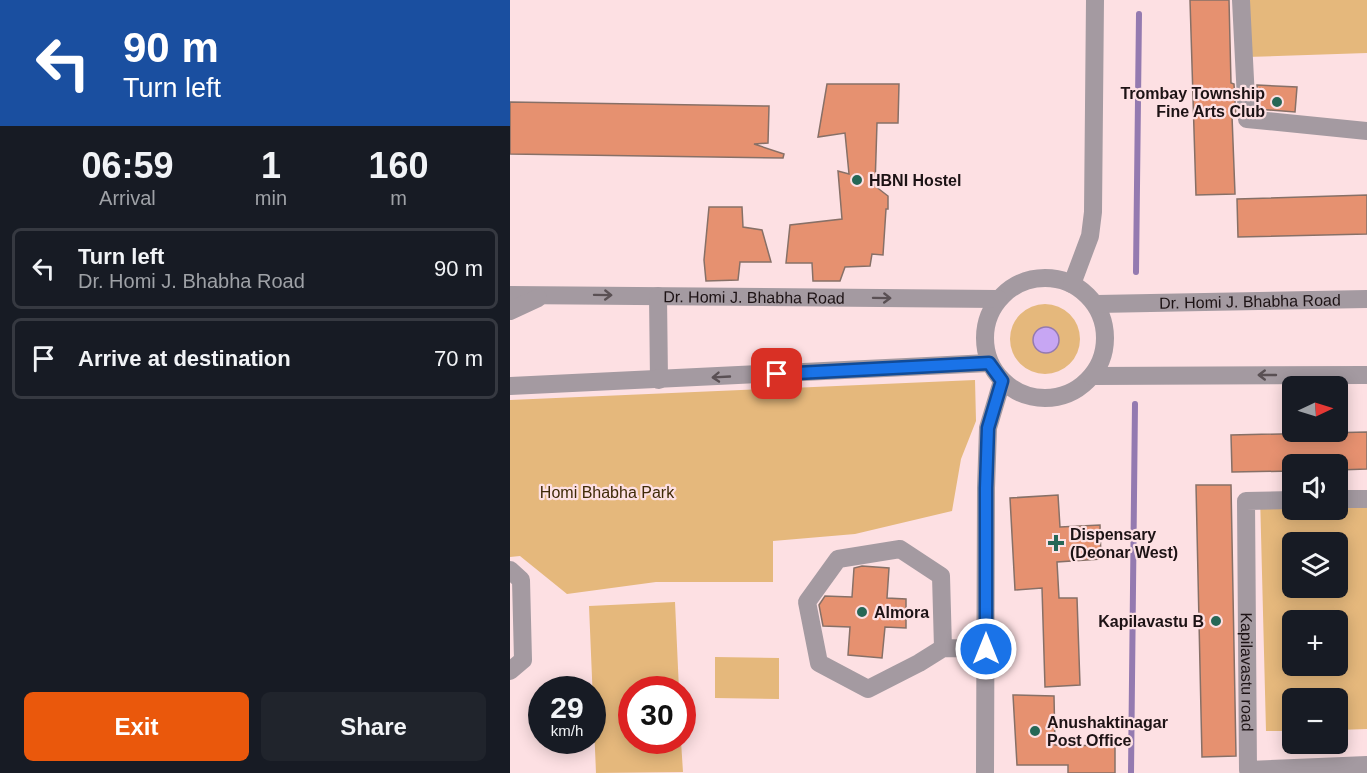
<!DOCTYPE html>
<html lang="en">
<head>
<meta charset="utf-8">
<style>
  :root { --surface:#171b24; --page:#20242c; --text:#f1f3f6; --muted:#9ea1a6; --line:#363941; --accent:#ea580c }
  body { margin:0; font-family:Helvetica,sans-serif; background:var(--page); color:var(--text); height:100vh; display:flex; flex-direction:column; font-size:22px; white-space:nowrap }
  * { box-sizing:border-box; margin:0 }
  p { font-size:20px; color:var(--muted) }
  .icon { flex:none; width:33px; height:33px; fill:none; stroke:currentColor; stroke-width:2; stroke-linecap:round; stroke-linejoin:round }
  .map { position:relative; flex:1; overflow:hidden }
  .sheet { display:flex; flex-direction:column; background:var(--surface); width:510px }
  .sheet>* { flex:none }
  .guide { background:#1a4fa0; color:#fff; overflow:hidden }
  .needle { width:39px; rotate:86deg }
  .tools { position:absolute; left:772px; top:376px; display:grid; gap:12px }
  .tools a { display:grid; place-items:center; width:66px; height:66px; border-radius:9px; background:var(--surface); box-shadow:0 3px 15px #0003; font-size:30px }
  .speed { position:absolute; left:18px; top:676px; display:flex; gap:12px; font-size:30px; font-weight:700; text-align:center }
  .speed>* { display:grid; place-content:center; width:78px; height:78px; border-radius:50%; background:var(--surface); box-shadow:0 3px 15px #0003; line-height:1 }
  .speed small { font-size:15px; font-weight:400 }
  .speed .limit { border:9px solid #d22; background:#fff; color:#111 }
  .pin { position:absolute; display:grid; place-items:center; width:51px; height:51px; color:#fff; margin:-26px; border-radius:12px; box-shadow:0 3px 9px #0006 }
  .me { position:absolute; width:66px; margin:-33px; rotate:0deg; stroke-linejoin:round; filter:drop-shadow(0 0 4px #0008) }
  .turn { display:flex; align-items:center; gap:21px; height:126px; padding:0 24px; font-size:27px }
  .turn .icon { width:78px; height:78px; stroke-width:2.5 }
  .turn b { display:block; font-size:42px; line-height:51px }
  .eta { display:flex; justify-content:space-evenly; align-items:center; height:102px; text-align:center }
  .eta b { font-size:36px; font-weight:600; line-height:42px }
  .action { display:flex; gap:12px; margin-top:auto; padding:12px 24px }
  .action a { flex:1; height:69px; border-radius:9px; background:var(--accent); color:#fff; font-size:24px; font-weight:600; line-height:69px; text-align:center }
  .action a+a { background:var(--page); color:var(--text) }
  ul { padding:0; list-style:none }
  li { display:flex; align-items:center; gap:18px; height:81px; margin:0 12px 9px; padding:0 12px; border:3px solid var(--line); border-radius:9px }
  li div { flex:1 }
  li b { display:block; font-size:22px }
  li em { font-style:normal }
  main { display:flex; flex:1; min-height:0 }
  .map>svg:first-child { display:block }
  .green { fill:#e5b87c; fill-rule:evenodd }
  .water { fill:#c7a6f3; stroke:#947ab0; stroke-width:1.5 }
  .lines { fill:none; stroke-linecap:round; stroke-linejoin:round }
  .stream { stroke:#947ab0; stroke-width:6 }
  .building { fill:#e69170; stroke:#877067; stroke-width:1.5 }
  .minor { stroke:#a49aa1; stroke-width:18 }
  .oneway { stroke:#5a5054 }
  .route-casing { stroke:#114b97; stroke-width:15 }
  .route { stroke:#1a73e8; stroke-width:10 }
  .poi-dot { fill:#266756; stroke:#fde0e3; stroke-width:2 }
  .labels { text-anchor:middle; stroke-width:4.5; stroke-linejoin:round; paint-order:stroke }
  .poi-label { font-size:16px; font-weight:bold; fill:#1d1315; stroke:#fde0e3; text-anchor:start }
  .street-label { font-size:16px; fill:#1d1315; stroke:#fde0e3 }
  .park-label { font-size:16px; fill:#3f2a07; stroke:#fde0e3 }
</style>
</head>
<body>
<main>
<section class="sheet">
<div class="guide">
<div class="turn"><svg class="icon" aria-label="left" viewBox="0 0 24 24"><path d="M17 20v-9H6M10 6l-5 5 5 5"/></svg><div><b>90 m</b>Turn left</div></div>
</div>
<div class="eta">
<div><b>06:59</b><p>Arrival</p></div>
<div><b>1</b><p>min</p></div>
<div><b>160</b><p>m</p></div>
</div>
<ul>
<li><svg class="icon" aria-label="left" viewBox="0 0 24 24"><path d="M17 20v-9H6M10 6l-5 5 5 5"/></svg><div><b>Turn left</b><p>Dr. Homi J. Bhabha Road</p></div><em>90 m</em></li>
<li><svg class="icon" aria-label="arrive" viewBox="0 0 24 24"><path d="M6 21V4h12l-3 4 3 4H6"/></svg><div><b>Arrive at destination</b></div><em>70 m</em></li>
</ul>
<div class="action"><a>Exit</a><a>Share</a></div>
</section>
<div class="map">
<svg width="857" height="773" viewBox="0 0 857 773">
  <rect width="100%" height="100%" fill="#fde0e3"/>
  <path class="green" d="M734,0H857V53L736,57Z
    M500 339a35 35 0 1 1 70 0a35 35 0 1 1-70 0Z
    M465,380L466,421L451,459L442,511L345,534L263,541V582H146L57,594L10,556L0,557V400Z
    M857,491V729L828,730V699H783V731H756L750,494L783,493V510H828V492ZM783,543H828V588H783ZM783,621H828V666H783Z
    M165,602L169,690H122V741H171L173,772L86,773L79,606Z
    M205,657L269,658V699L205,698Z"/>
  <path class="water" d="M523 340a13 13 0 1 1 26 0a13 13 0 1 1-26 0Z"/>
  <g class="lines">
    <path class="stream" d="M626,272L629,14
      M621,773L625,404"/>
  </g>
  <path class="building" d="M680,0H719L721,83L724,84L726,116H722L725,194L686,195Z
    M317,84H389L388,123H367L365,186L378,196V209H376L373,255L362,254L360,266L335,267L330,281H303L302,263H276L280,225L332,219L328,171L339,174L335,133L308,137Z
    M747,85L787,87L785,112L748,109Z
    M0,102L259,106L258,143L244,144L274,154L273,158L0,154Z
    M857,195V234L728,237L727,199Z
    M199,207H232L233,227L252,230L261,262H230L228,280L196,281L194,260Z
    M857,432V469L828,470V465H783V471L722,472L721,435Z
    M686,485H721L726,756L692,757Z
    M548,495L550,527L590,525L591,559L547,562L549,598H567L570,685L535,687L532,588L505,590L500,498Z
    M352,566L379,568L377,598L396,599V628L375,627L372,658L338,655L340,627L313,626L309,605L315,596L342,597L344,568Z
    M503,695L544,696L545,745L605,746V773H558V765H507Z"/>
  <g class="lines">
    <g class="minor">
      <path d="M731,0L737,119L857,131"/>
      <circle cx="535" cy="338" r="60"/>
      <path d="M562,284L580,236L583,212L585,0"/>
      <path id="s1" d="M0,295L488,299"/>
      <path d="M148,296L149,380"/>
      <path id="s2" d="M587,304L857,299"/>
      <path d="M0,311L28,298"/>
      <path d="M582,376L857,375"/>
      <path d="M0,386L479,363"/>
      <path d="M828,499H857"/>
      <path id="s3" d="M783,500L736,501L738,770L857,765"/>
      <path d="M0,570L11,580L13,660L0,671"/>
      <path d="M433,648L431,576L390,549L328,559L297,602L309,663L358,689L409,663L433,648L476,649"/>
      <path d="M475,773L476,488L478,428L492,381"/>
    </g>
  </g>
  <defs><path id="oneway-shaft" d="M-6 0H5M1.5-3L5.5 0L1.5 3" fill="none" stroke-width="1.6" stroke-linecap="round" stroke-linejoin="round" transform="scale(1.5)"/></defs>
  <g class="oneway">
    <use href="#oneway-shaft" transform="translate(93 295) rotate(1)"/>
    <use href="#oneway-shaft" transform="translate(372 298) rotate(1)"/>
    <use href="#oneway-shaft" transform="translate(757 375) rotate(180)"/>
    <use href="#oneway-shaft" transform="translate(211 377) rotate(177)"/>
  </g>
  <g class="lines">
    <g class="route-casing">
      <path id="route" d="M267,374L479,363L492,381L478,428L476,488V649"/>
    </g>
    <use href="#route" class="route"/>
  </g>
  <g class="poi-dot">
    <circle cx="767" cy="102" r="6"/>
    <circle cx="347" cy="180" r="6"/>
    <path d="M543 534h6v6h6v6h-6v6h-6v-6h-6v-6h6z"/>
    <circle cx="352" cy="612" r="6"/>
    <circle cx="706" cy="621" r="6"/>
    <circle cx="525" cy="731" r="6"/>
  </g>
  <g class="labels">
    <g class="poi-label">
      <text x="755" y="99" text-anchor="end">Trombay Township<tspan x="755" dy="18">Fine Arts Club</tspan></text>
      <text x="359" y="186">HBNI Hostel</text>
      <text x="560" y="540">Dispensary<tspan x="560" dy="18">(Deonar West)</tspan></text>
      <text x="364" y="618">Almora</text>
      <text x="694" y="627" text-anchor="end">Kapilavastu B</text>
      <text x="537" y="728">Anushaktinagar<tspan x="537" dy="18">Post Office</tspan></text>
    </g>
    <g class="street-label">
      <text dy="6" stroke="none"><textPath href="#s1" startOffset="244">Dr. Homi J. Bhabha Road</textPath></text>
      <text dy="6" stroke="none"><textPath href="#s2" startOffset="153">Dr. Homi J. Bhabha Road</textPath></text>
      <text dy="6" stroke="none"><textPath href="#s3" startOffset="218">Kapilavastu road</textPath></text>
    </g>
    <g class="park-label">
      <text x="97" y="498">Homi Bhabha Park</text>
    </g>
  </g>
</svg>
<div class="tools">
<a><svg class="needle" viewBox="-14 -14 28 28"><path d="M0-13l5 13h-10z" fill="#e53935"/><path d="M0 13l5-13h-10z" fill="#9ea1a6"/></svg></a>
<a><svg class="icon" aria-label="sound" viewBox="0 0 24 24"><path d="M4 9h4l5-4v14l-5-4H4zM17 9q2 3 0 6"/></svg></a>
<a><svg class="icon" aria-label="layers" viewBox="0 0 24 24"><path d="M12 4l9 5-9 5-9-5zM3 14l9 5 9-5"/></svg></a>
<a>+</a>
<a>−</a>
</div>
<div class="speed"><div>29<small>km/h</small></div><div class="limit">30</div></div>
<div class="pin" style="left:267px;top:374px;background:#d93025"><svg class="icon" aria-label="arrive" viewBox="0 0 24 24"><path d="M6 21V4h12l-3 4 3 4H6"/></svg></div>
<svg class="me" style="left:476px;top:649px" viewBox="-20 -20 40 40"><circle r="17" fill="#1a73e8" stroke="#fff" stroke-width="3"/><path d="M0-11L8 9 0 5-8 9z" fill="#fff"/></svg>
</div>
</main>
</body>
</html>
